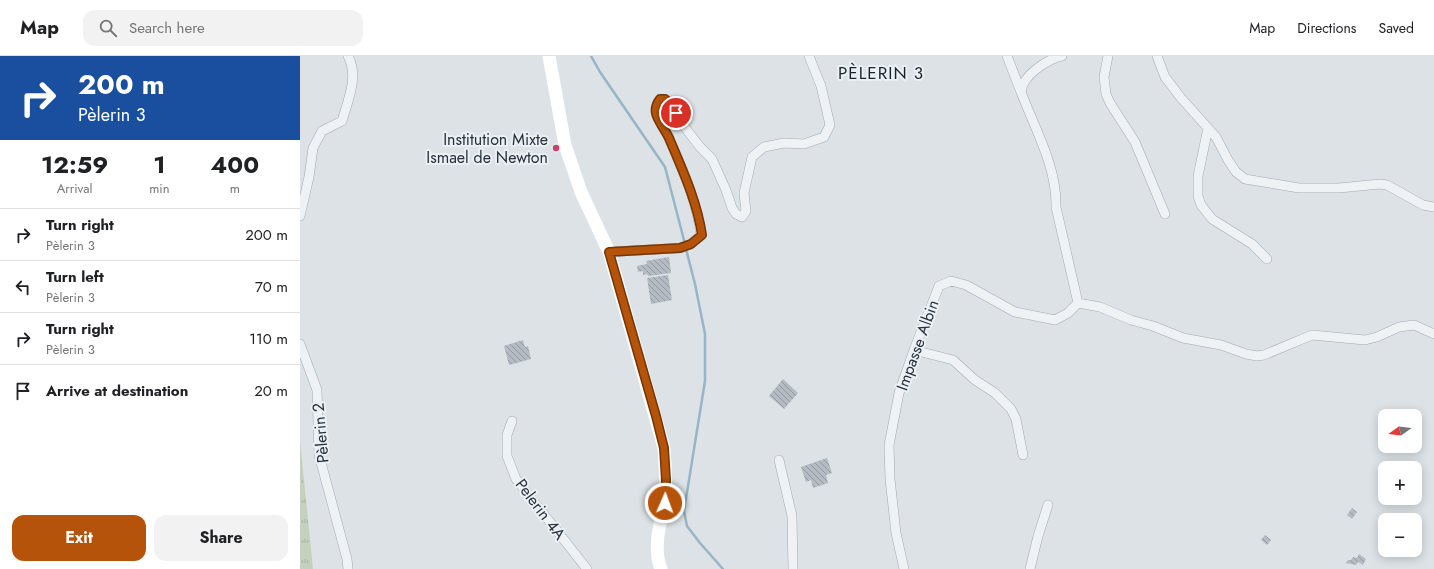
<!DOCTYPE html>
<html lang="en">
<head>
<meta charset="utf-8">
<style>
  :root { --surface:#fff; --page:#f2f2f2; --text:#202124; --muted:#757577; --line:#e0e0e0; --accent:#b45309 }
  body { margin:0; font-family:Jost,sans-serif; background:var(--page); color:var(--text); height:100vh; display:flex; flex-direction:column; font-size:15px; white-space:nowrap }
  * { box-sizing:border-box; margin:0 }
  p { font-size:13px; color:var(--muted) }
  .icon { flex:none; width:22px; height:22px; fill:none; stroke:currentColor; stroke-width:2; stroke-linecap:round; stroke-linejoin:round }
  .map { position:relative; flex:1; overflow:hidden }
  .drawer { display:flex; flex-direction:column; background:var(--surface); width:300px }
  .drawer>* { flex:none }
  .guide { background:#1a4fa0; color:#fff; overflow:hidden }
  .needle { width:26px; rotate:255deg }
  .buttons { position:absolute; left:1078px; top:353px; display:grid; gap:8px }
  .buttons a { display:grid; place-items:center; width:44px; height:44px; border-radius:8px; background:var(--surface); box-shadow:0 2px 10px #0003; font-size:20px }
  .pin { position:absolute; display:grid; place-items:center; width:34px; height:34px; color:#fff; margin:-17px; border:2px solid #fff; border-radius:50%; box-shadow:0 1px 4px #0007 }
  .me { position:absolute; width:44px; margin:-22px; rotate:2deg; stroke-linejoin:round; filter:drop-shadow(0 0 3px #0008) }
  .turn { display:flex; align-items:center; gap:14px; height:84px; padding:0 12px; font-size:18px }
  .turn .icon { width:52px; height:52px; stroke-width:2.5 }
  .turn b { display:block; font-size:28px; line-height:34px }
  .eta { display:flex; justify-content:space-evenly; align-items:center; height:68px; text-align:center }
  .eta b { font-size:24px; font-weight:700; line-height:28px }
  .cta { display:flex; gap:8px; margin-top:auto; padding:8px 12px }
  .cta a { flex:1; height:46px; border-radius:12px; background:var(--accent); color:#fff; font-size:16px; font-weight:700; line-height:46px; text-align:center }
  .cta a+a { background:var(--page); color:var(--text) }
  ul { padding:0; list-style:none }
  li { display:flex; align-items:center; gap:12px; height:52px; padding:0 12px; border-top:1px solid var(--line) }
  li div { flex:1 }
  li b { display:block; font-size:15px }
  li em { font-style:normal }
  header { display:flex; align-items:center; gap:24px; box-sizing:border-box; height:56px; padding:0 20px; background:var(--surface); border-bottom:1px solid var(--line) }
  header strong { font-size:19px }
  nav { display:flex; gap:22px; margin-inline-start:auto; font-size:14px }
  .search { width:280px; height:36px; background:var(--page); display:flex; align-items:center; gap:10px; box-sizing:border-box; padding:0 14px; border-radius:12px; color:var(--muted); font-size:15px }
  main { display:flex; flex:1; min-height:0 }
  .map>svg:first-child { display:block }
  .grass { fill:url(#grass-tufts) }
  .lines { fill:none; stroke-linecap:round; stroke-linejoin:round }
  .stream { stroke:#97b5c6; stroke-width:2.5 }
  .building { fill:url(#building-back-hatch) }
  .minor-casing { stroke:#a2a9b0; stroke-width:10 }
  .minor { stroke:#eff2f5; stroke-width:9 }
  .secondary { stroke:#fff; stroke-width:13 }
  .route-casing { stroke:#753606; stroke-width:10 }
  .route { stroke:#b45309; stroke-width:7 }
  .poi-dot { fill:#cb4169; stroke:#ebf0f4; stroke-width:1.5 }
  .labels { text-anchor:middle; stroke-width:4; stroke-linejoin:round; paint-order:stroke }
  .poi-label { font-size:16px; fill:#26313c; stroke:#ebf0f4; text-anchor:end }
  .street-label { font-size:16px; fill:#26313c; stroke:#ebf0f4 }
  .neighbourhood-label { font-size:17px; letter-spacing:1px; fill:#19222d; stroke:#ebf0f4 }
</style>
</head>
<body>
<header>
<strong>Map</strong>
<div class="search"><svg class="icon" aria-label="search" viewBox="0 0 24 24"><circle cx="10" cy="10" r="6"/><path d="M15 15l6 6"/></svg>Search here</div>
<nav><a>Map</a><a>Directions</a><a>Saved</a></nav>
</header>
<main>
<section class="drawer">
<div class="guide">
<div class="turn"><svg class="icon" aria-label="right" viewBox="0 0 24 24"><path d="M7 20v-9h11M14 6l5 5-5 5"/></svg><div><b>200 m</b>Pèlerin 3</div></div>
</div>
<div class="eta">
<div><b>12:59</b><p>Arrival</p></div>
<div><b>1</b><p>min</p></div>
<div><b>400</b><p>m</p></div>
</div>
<ul>
<li><svg class="icon" aria-label="right" viewBox="0 0 24 24"><path d="M7 20v-9h11M14 6l5 5-5 5"/></svg><div><b>Turn right</b><p>Pèlerin 3</p></div><em>200 m</em></li>
<li><svg class="icon" aria-label="left" viewBox="0 0 24 24"><path d="M17 20v-9H6M10 6l-5 5 5 5"/></svg><div><b>Turn left</b><p>Pèlerin 3</p></div><em>70 m</em></li>
<li><svg class="icon" aria-label="right" viewBox="0 0 24 24"><path d="M7 20v-9h11M14 6l5 5-5 5"/></svg><div><b>Turn right</b><p>Pèlerin 3</p></div><em>110 m</em></li>
<li><svg class="icon" aria-label="arrive" viewBox="0 0 24 24"><path d="M6 21V4h12l-3 4 3 4H6"/></svg><div><b>Arrive at destination</b></div><em>20 m</em></li>
</ul>
<div class="cta"><a>Exit</a><a>Share</a></div>
</section>
<div class="map">
<svg width="1134" height="513" viewBox="0 0 1134 513">
  <defs>
    <pattern id="grass-tufts" width="24" height="20" patternUnits="userSpaceOnUse"><rect width="24" height="20" fill="#c5d0bd"/><path d="M3 7l-1-3M5 7V3M7 7l1-3M15 17l-1-3M17 17v-4M19 17l1-3" fill="none" stroke="#a9b3a3"/></pattern>
    <pattern id="building-back-hatch" width="6" height="6" patternUnits="userSpaceOnUse"><rect width="6" height="6" fill="#b4bbc3"/><path d="M-1 5l2 2M0 0l6 6M5-1l2 2" fill="none" stroke="#9299a0"/></pattern>
  </defs>
  <rect width="100%" height="100%" fill="#dce2e6"/>
  <path class="grass" d="M0,384L13,513H0Z"/>
  <g class="lines">
    <path class="stream" d="M291,0L300,16L365,111L385,188
      M386,193L395,228L405,278V325L384,455L387,470L400,487L423,513"/>
  </g>
  <path class="building" d="M369,201L371,217L348,220L347,218L343,219V215L338,216L337,210L347,208L346,205Z
    M368,219L372,244L351,248L347,222Z
    M223,284L225,291L228,290L231,303L209,309L204,290Z
    M483,323L498,337L484,353L469,340Z
    M527,402L532,417L526,419L528,427L513,432L511,424L506,426L501,411Z
    M1115,420L1121,423L1118,432L1115,431Z
    M1052,452L1057,456L1052,463L1047,459Z
    M965,479L971,484L967,489L961,484Z
    M1059,498L1066,503L1063,509L1058,506L1056,509L1046,507L1048,504H1051L1053,501L1057,502Z"/>
  <g class="lines">
    <g class="minor-casing">
      <path id="minor" d="M707,0L721,36
        M808,0L804,21L806,38L810,47L835,86L865,158
        M857,0L865,21L881,42L916,81L928,104L936,116L945,123L999,132H1039L1080,128L1087,129L1123,149L1134,151
        M908,72L898,120V140L901,149L912,163L952,188L967,203
        M0,160L9,121L13,92L22,75L42,65C48,44 59,20 48,0
        M309,196L380,192L391,188L401,179C397,145 382,113 369,82C366,75 357,64 356,57C355,52 357,47 360,43H365L372,49L380,65L400,91L412,103L426,134L432,152L436,158L442,161L446,155L444,137L452,101L464,91L484,87L504,88L524,81L530,69L521,30L509,0
        M778,247L800,251L831,264L853,270L883,282L921,289L946,298L957,300L964,299L1012,279L1065,284L1077,281L1099,271L1114,269L1134,278
        M0,288L17,334L19,399L47,503L48,513
        M614,294L653,304L675,324L695,337L711,353L716,363L723,399
        M212,365L207,379V400L216,423L287,513
        M479,404L492,460L493,513
        M604,513L596,477L590,423L589,389L599,337L614,294L639,230L651,225L666,229L715,256L755,264L768,257L778,247L756,151C757,111 735,73 721,36C722,33 722,29 724,27C729,16 750,2 762,0
        M730,513L738,480L748,449"/>
    </g>
    <use href="#minor" class="minor"/>
    <path class="secondary" d="M249,0L265,89L281,136L309,196L364,392C365,410 367,428 365,445C365,452 362,458 361,464C357,480 355,498 361,513"/>
  </g>
  <g class="lines">
    <g class="route-casing">
      <path id="route" d="M365,447L366,424L364,392L356,360L309,196L380,192L391,188L402,179C397,145 382,113 369,82C366,75 357,64 356,57C355,52 357,47 360,43H365L372,49L376,57"/>
    </g>
    <use href="#route" class="route"/>
  </g>
  <circle class="poi-dot" cx="256" cy="92" r="4"/>
  <g class="labels">
    <g class="poi-label">
      <text x="248" y="89">Institution Mixte<tspan x="248" dy="18">Ismael de Newton</tspan></text>
    </g>
    <g class="street-label">
      <text transform="translate(617 289) rotate(-70)" y="6">Impasse Albin</text>
      <text transform="translate(20 377) rotate(-95)" y="6">Pèlerin 2</text>
      <text transform="translate(241 453) rotate(53)" y="6">Pelerin 4A</text>
    </g>
    <g class="neighbourhood-label">
      <text x="581" y="23">PÈLERIN 3</text>
    </g>
  </g>
</svg>
<div class="buttons">
<a><svg class="needle" viewBox="-14 -14 28 28"><path d="M0-13l5 13h-10z" fill="#e53935"/><path d="M0 13l5-13h-10z" fill="#757577"/></svg></a>
<a>+</a>
<a>−</a>
</div>
<div class="pin" style="left:376px;top:57px;background:#d93025"><svg class="icon" aria-label="arrive" viewBox="0 0 24 24"><path d="M6 21V4h12l-3 4 3 4H6"/></svg></div>
<svg class="me" style="left:365px;top:447px" viewBox="-20 -20 40 40"><circle r="17" fill="#b45309" stroke="#fff" stroke-width="3"/><path d="M0-11L8 9 0 5-8 9z" fill="#fff"/></svg>
</div>
</main>
</body>
</html>
